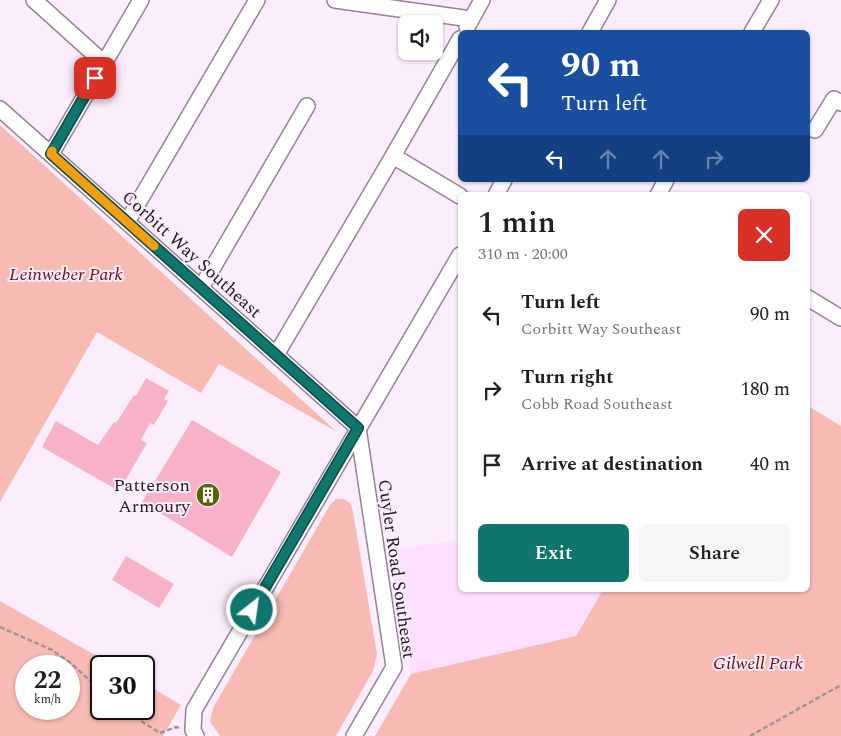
<!DOCTYPE html>
<html lang="en">
<head>
<meta charset="utf-8">
<style>
  :root { --surface:#fff; --page:#f6f6f6; --text:#202124; --muted:#757577; --accent:#0f766e }
  body { margin:0; font-family:Spectral,serif; background:var(--page); color:var(--text); height:100vh; display:flex; flex-direction:column; font-size:19px; white-space:nowrap }
  * { box-sizing:border-box; margin:0 }
  p { font-size:16px; color:var(--muted) }
  .icon { flex:none; width:28px; height:28px; fill:none; stroke:currentColor; stroke-width:2; stroke-linecap:round; stroke-linejoin:round }
  .map { position:relative; flex:1; overflow:hidden }
  .sheet { position:absolute; left:458px; top:192px; width:352px; height:400px; display:flex; flex-direction:column; background:var(--surface); border-radius:8px; box-shadow:0 1px 4px #0004 }
  .sheet>* { flex:none }
  .hud { position:absolute; left:458px; top:30px; width:352px; height:152px; border-radius:8px; box-shadow:0 1px 4px #0004; background:#1a4fa0; color:#fff; overflow:hidden }
  .tools { position:absolute; left:398px; top:15px; display:grid; gap:10px }
  .tools a { display:grid; place-items:center; width:45px; height:45px; border-radius:8px; background:var(--surface); box-shadow:0 1px 4px #0004; font-size:25px }
  .speed { position:absolute; left:15px; top:655px; display:flex; gap:10px; font-size:25px; font-weight:700; text-align:center }
  .speed>* { display:grid; place-content:center; width:65px; height:65px; border-radius:50%; background:var(--surface); box-shadow:0 1px 4px #0004; line-height:1 }
  .speed small { font-size:12px; font-weight:400 }
  .speed .limit { border:2px solid #111; border-radius:8px; background:#fff; color:#111 }
  .pin { position:absolute; display:grid; place-items:center; width:42px; height:42px; color:#fff; margin:-21px; border-radius:10px; box-shadow:0 2px 8px #0006 }
  .me { position:absolute; width:55px; margin:-28px; rotate:30deg; stroke-linejoin:round; filter:drop-shadow(0 0 4px #0008) }
  .turn { display:flex; align-items:center; gap:18px; height:105px; padding:0 20px; font-size:22px }
  .turn .icon { width:65px; height:65px; stroke-width:2.5 }
  .turn b { display:block; font-size:35px; line-height:42px }
  .lanes { display:flex; align-items:center; height:48px; padding:0 20px; background:#0003; justify-content:center; gap:25px; direction:ltr }
  .lanes .off { opacity:.35 }
  .round { display:grid; place-items:center; flex:none; width:52px; height:52px; border-radius:8px; background:var(--page) }
  .headline { display:flex; align-items:center; justify-content:space-between; height:85px; padding:0 20px }
  h1 { font-size:30px; font-weight:600; line-height:38px }
  .button { display:flex; gap:10px; margin-top:auto; padding:10px 20px }
  .button a { flex:1; height:58px; border-radius:8px; background:var(--accent); color:#fff; font-size:20px; font-weight:600; line-height:58px; text-align:center }
  .button a+a { background:var(--page); color:var(--text) }
  ul { padding:0; list-style:none }
  li { display:flex; align-items:center; gap:15px; height:75px; padding:0 20px }
  li div { flex:1 }
  li b { display:block; font-size:19px }
  li em { font-style:normal }
  .map>svg:first-child { display:block }
  .built { fill:#fedfff }
  .green { fill:#f8bbb3; fill-rule:evenodd }
  .building { fill:#f7b2ca }
  .lines { fill:none; stroke-linecap:round; stroke-linejoin:round }
  .minor-casing { stroke:#978198; stroke-width:18 }
  .path { stroke:#a194a1; stroke-width:2.5; stroke-dasharray:5 2.5; stroke-linecap:butt }
  .minor { stroke:#fff; stroke-width:15 }
  .route-casing { stroke:#0a4d48; stroke-width:12 }
  .route { stroke:#0f766e; stroke-width:9 }
  .slow { stroke:#f59e0b; stroke-width:9 }
  .labels { text-anchor:middle; stroke-width:4; stroke-linejoin:round; paint-order:stroke }
  .street-label { font-size:18px; fill:#241b24; stroke:#fcedfc }
  .park-label { font-size:18px; font-style:italic; fill:#73090c; stroke:#fcedfc }
  .poi-label { font-size:18px; fill:#241b24; stroke:#fcedfc; text-anchor:end }
</style>
</head>
<body>
<div class="map">
<svg width="841" height="736" viewBox="0 0 841 736">
  <rect width="100%" height="100%" fill="#fcedfc"/>
  <path class="built" d="M460,536V590H603L576,636L411,674L390,551L457,540Z"/>
  <path class="green" d="M0,125L337,432L219,364L201,393L97,332L0,502Z
    M808,406L841,426V736H375L411,674L576,636L603,590H808Z
    M336,499H344L351,504L353,512L377,654L373,671L336,736H220L210,722L213,708L330,505Z
    M0,601L114,666H101V709H144V683L181,705L163,736H0ZM26,666H69V709H26Z"/>
  <path class="building" d="M146,378L169,391L164,399L168,401L154,425L150,423L141,440L147,443L119,491L42,447L56,421L98,445L114,422L116,423L134,395L136,396Z
    M192,420L281,472L232,557L142,502Z
    M126,556L174,584L159,608L112,580Z"/>
  <g class="lines">
    <g class="minor-casing">
      <path id="minor" d="M34,0L104,63
        M335,0L471,19
        M467,27L482,0
        M590,32L608,0
        M752,32L771,0
        M0,109L358,428
        M815,130L834,99L841,103
        M51,154L141,0
        M393,156L460,196
        M496,195L504,180
        M658,195L666,180
        M127,222L257,0
        M201,288L307,106
        M808,298L841,318
        M276,355L393,156L460,39
        M196,736L193,730L194,710L460,255
        M354,736L394,667L358,428"/>
    </g>
    <path class="path" d="M0,627L52,650L72,664L101,691
      M122,709L160,733L176,727L179,728
      M750,736L841,685"/>
    <use href="#minor" class="minor"/>
  </g>
  <g class="lines">
    <g class="route-casing">
      <path id="route" d="M95,78L51,154L358,428L252,610"/>
    </g>
    <use href="#route" class="route"/>
    <path class="slow" d="M52,151L51,154L154,246"/>
  </g>
  <defs>
    <g id="building-disc" transform="scale(1.25)"><circle r="9.5" fill="#546306" stroke="#fcedfc"/><path d="M-4-6H4V6H1V3H-1V6H-4ZM-2.5-4.3h1.7v1.8h-1.7ZM.8-4.3h1.7v1.8H.8ZM-2.5-1h1.7V.8h-1.7ZM.8-1h1.7V.8H.8Z" fill="#fff"/></g>
  </defs>
  <g fill-rule="evenodd">
    <use href="#building-disc" x="208" y="495"/>
  </g>
  <g class="labels">
    <g class="street-label">
      <text transform="translate(192 254) rotate(42)" y="6">Corbitt Way Southeast</text>
      <text transform="translate(397 569) rotate(82)" y="6">Cuyler Road Southeast</text>
    </g>
    <g class="park-label">
      <text x="66" y="280">Leinweber Park</text>
      <text x="758" y="669">Gilwell Park</text>
    </g>
    <g class="poi-label">
      <text x="190" y="491">Patterson<tspan x="190" dy="21">Armoury</tspan></text>
    </g>
  </g>
</svg>
<div class="tools">
<a><svg class="icon" aria-label="sound" viewBox="0 0 24 24"><path d="M4 9h4l5-4v14l-5-4H4zM17 9q2 3 0 6"/></svg></a>
</div>
<div class="speed"><div>22<small>km/h</small></div><div class="limit">30</div></div>
<div class="pin" style="left:95px;top:78px;background:#d93025"><svg class="icon" aria-label="arrive" viewBox="0 0 24 24"><path d="M6 21V4h12l-3 4 3 4H6"/></svg></div>
<svg class="me" style="left:252px;top:610px" viewBox="-20 -20 40 40"><circle r="17" fill="#0f766e" stroke="#fff" stroke-width="3"/><path d="M0-11L8 9 0 5-8 9z" fill="#fff"/></svg>
<div class="hud">
<div class="turn"><svg class="icon" aria-label="left" viewBox="0 0 24 24"><path d="M17 20v-9H6M10 6l-5 5 5 5"/></svg><div><b>90 m</b>Turn left</div></div>
<div class="lanes"><svg class="icon" aria-label="left" viewBox="0 0 24 24"><path d="M17 20v-9H6M10 6l-5 5 5 5"/></svg><svg class="icon off" aria-label="ahead" viewBox="0 0 24 24"><path d="M12 20V5M6 11l6-6 6 6"/></svg><svg class="icon off" aria-label="ahead" viewBox="0 0 24 24"><path d="M12 20V5M6 11l6-6 6 6"/></svg><svg class="icon off" aria-label="right" viewBox="0 0 24 24"><path d="M7 20v-9h11M14 6l5 5-5 5"/></svg></div>
</div>
<section class="sheet">
<div class="headline"><div><h1>1 min</h1><p>310 m · 20:00</p></div><a class="round" style="background:#d93025;color:#fff"><svg class="icon" aria-label="close" viewBox="0 0 24 24"><path d="M6 6l12 12M18 6L6 18"/></svg></a></div>
<ul>
<li><svg class="icon" aria-label="left" viewBox="0 0 24 24"><path d="M17 20v-9H6M10 6l-5 5 5 5"/></svg><div><b>Turn left</b><p>Corbitt Way Southeast</p></div><em>90 m</em></li>
<li><svg class="icon" aria-label="right" viewBox="0 0 24 24"><path d="M7 20v-9h11M14 6l5 5-5 5"/></svg><div><b>Turn right</b><p>Cobb Road Southeast</p></div><em>180 m</em></li>
<li><svg class="icon" aria-label="arrive" viewBox="0 0 24 24"><path d="M6 21V4h12l-3 4 3 4H6"/></svg><div><b>Arrive at destination</b></div><em>40 m</em></li>
</ul>
<div class="button"><a>Exit</a><a>Share</a></div>
</section>
</div>
</body>
</html>
